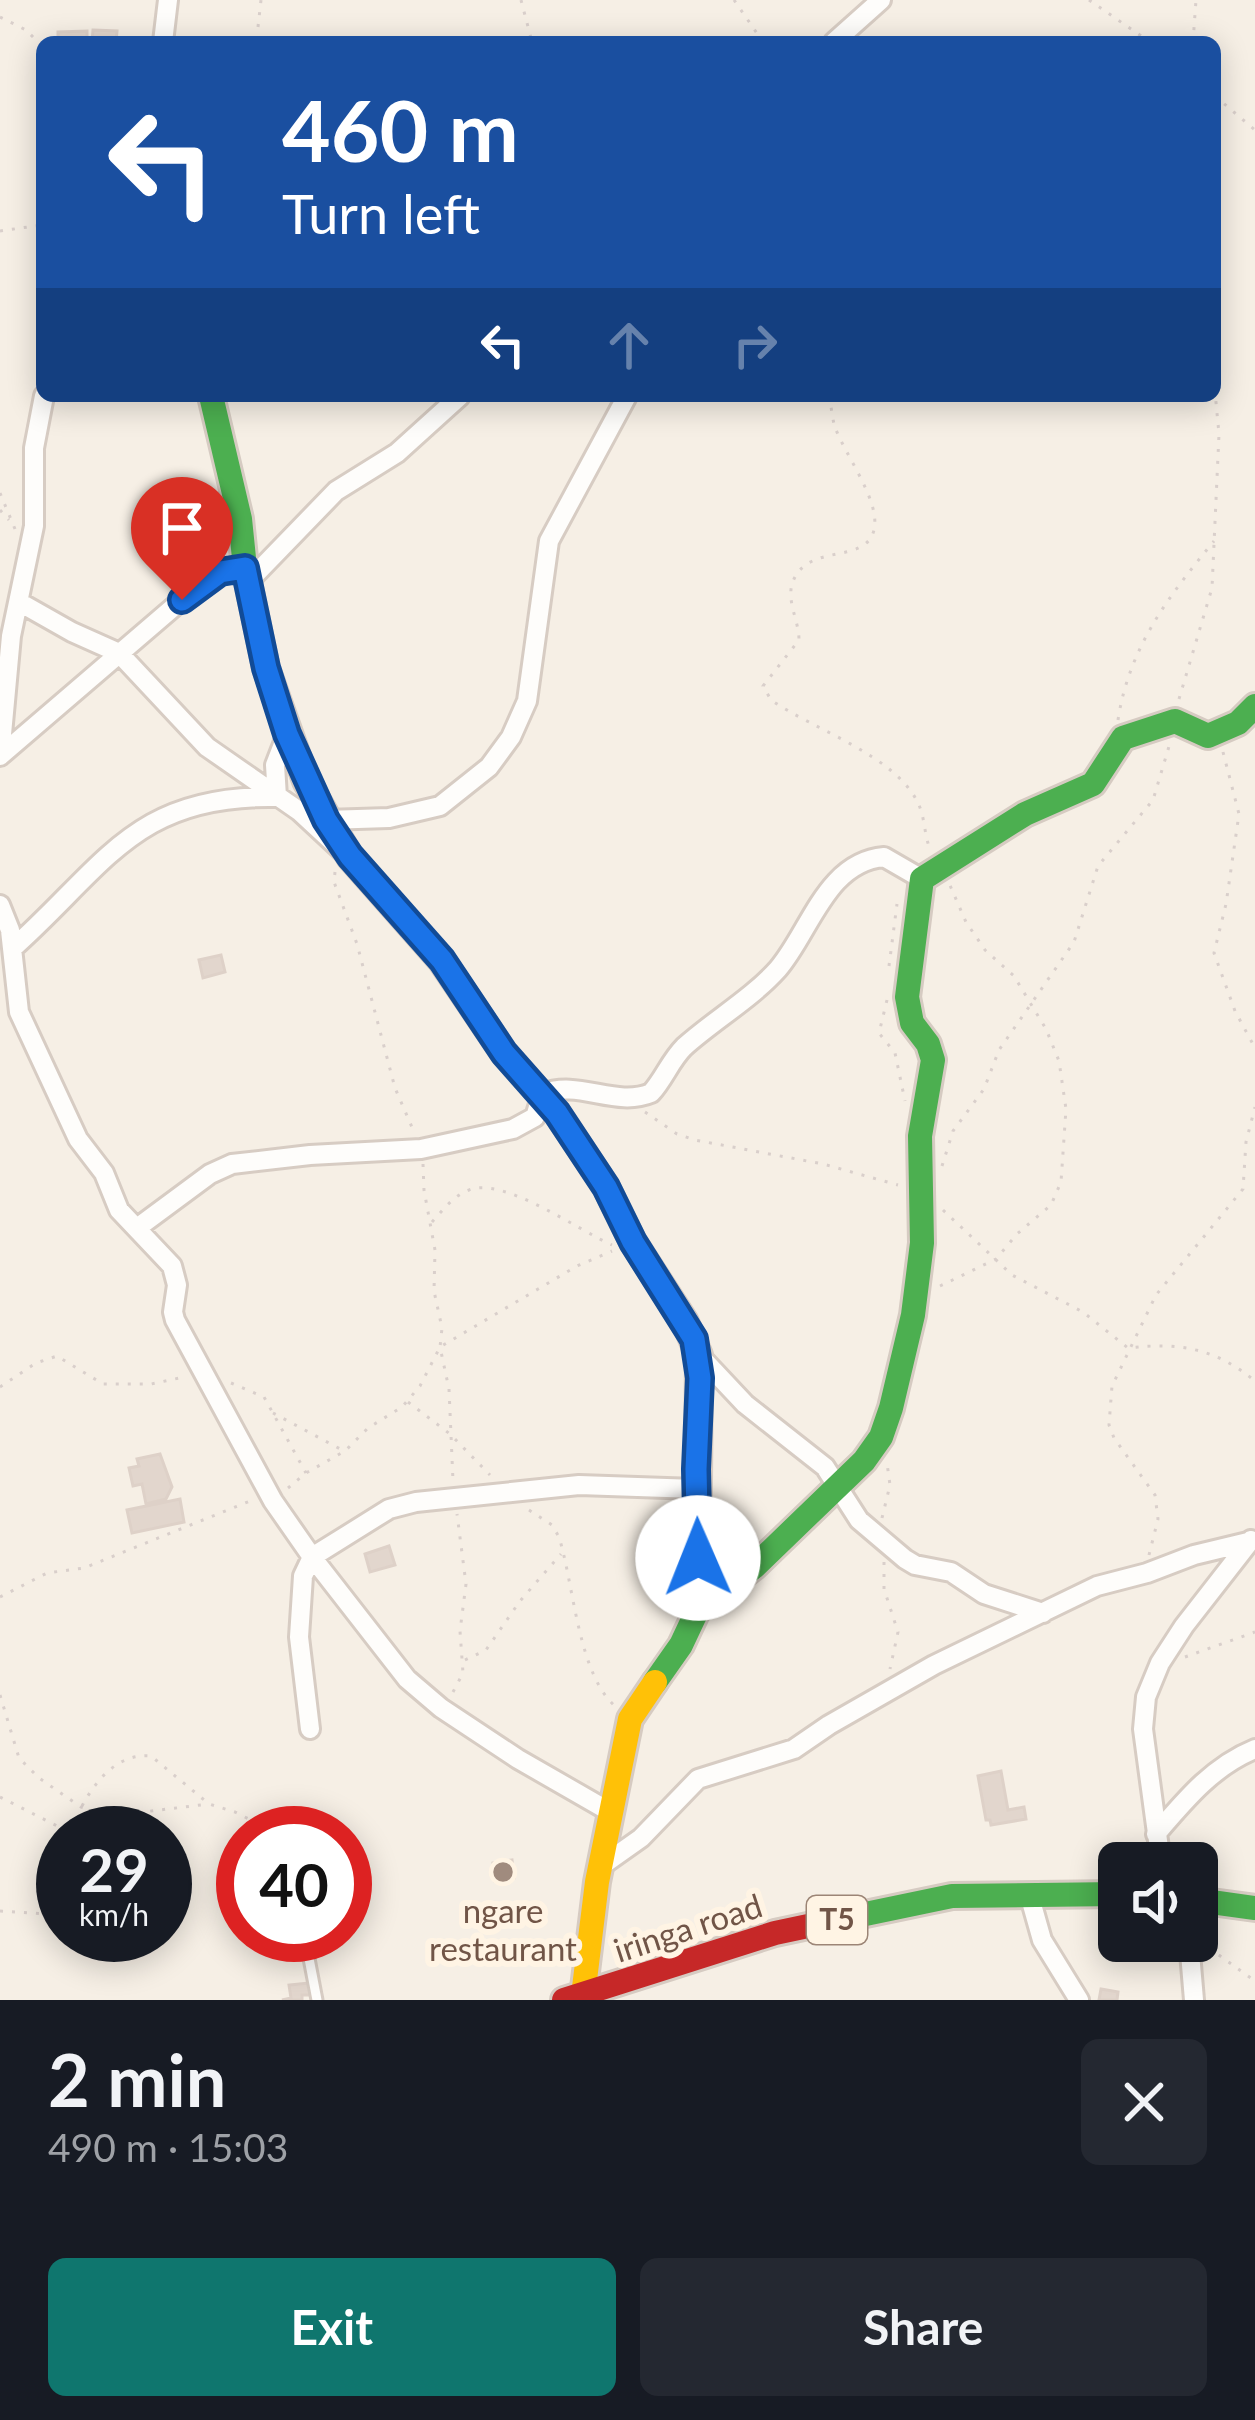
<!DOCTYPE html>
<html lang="en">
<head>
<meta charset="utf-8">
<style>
  :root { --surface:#171b24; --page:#242831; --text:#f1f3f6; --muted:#9ea1a6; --accent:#0f766e }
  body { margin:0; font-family:Lato,sans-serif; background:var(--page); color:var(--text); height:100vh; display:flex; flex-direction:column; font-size:45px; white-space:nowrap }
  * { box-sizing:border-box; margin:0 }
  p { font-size:39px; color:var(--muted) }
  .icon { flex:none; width:66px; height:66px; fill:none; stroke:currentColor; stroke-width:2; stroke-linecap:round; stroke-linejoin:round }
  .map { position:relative; height:2000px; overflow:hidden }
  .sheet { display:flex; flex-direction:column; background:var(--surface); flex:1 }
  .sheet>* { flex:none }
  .guide { position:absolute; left:36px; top:36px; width:1185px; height:366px; border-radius:18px; box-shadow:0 6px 30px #0003; background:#1a4fa0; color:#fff; overflow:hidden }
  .fabs { position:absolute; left:1098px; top:1842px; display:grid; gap:24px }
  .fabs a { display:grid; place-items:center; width:120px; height:120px; border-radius:18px; background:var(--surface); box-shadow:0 6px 30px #0003; font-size:60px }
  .speed { position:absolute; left:36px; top:1806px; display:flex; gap:24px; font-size:60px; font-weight:700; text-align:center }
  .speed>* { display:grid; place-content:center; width:156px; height:156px; border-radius:50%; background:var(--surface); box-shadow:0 6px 30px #0003; line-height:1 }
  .speed small { font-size:30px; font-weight:400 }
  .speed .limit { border:18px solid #d22; background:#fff; color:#111 }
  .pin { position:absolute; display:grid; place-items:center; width:102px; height:102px; color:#fff; margin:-123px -51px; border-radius:50% 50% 50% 0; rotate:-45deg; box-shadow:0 0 12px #0007 }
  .pin .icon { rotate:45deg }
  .me { position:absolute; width:132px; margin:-66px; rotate:359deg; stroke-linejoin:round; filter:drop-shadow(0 0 9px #0008) }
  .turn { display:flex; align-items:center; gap:42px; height:252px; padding:0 48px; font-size:54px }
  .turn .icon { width:156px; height:156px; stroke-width:2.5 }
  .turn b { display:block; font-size:84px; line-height:102px }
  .lanes { display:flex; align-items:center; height:114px; padding:0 48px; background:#0003; justify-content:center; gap:60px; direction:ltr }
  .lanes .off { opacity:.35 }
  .round { display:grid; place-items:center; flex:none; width:126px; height:126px; border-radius:18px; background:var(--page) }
  .overview { display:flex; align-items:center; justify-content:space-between; height:204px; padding:0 48px }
  h1 { font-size:72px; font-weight:700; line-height:90px }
  .button { display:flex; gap:24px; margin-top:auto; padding:24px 48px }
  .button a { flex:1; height:138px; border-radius:18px; background:var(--accent); color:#fff; font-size:48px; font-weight:700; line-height:138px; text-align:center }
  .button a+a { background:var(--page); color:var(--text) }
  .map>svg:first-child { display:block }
  .building { fill:#e2d6cd; stroke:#ded1c8; stroke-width:3 }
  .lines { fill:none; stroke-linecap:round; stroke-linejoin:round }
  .lane-casing { stroke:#d7ccc3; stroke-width:15 }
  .street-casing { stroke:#d7ccc3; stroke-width:24 }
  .fast-casing { stroke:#d6cbc2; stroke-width:30 }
  .slow-casing { stroke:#d6cbc2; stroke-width:30 }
  .jam-casing { stroke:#d6cbc2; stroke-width:30 }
  .path { stroke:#d9cfcb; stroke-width:3; stroke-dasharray:3 9; stroke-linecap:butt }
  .lane { stroke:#fefdfb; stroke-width:9 }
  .street { stroke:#fefdfb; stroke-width:18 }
  .fast { stroke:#4caf50; stroke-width:24 }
  .slow { stroke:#ffc107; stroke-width:24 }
  .jam { stroke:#c62828; stroke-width:24 }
  .route-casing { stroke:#114b97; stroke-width:30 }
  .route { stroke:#1a73e8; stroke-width:21 }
  .poi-dot { fill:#a08b7e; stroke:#fff4e4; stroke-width:4.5 }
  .labels { text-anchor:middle; stroke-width:12; stroke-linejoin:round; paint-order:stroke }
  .shield { fill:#fff4e4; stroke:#9c8576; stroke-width:3 }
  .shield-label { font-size:30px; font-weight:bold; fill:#715547 }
  .poi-label { font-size:33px; fill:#715547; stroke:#fff4e4 }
  .street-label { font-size:33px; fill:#715547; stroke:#fff4e4 }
</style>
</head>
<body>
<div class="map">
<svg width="1255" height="2000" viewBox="0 0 1255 2000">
  <rect width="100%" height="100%" fill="#f6efe5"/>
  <path class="building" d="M93,30L117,31L116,42H92Z
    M87,31V42H58V32Z
    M221,955L225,972L203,978L199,960Z
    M160,1454L172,1487L166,1499L146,1504L142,1484L133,1486L129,1468L139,1466L137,1459Z
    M180,1499L184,1522L132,1533L127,1510Z
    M389,1546L395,1565L370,1572L365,1554Z
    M1001,1771L1008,1810L1024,1807L1026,1819L991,1825L990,1820H986L978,1776Z
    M512,1860L514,1878L495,1881L493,1863Z
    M310,1983L311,1995H302V2000H282L291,1998L289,1985Z
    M1101,1989L1118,1992L1117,2000H1099Z"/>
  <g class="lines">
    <g class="lane-casing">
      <path id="lane" d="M307,1948L317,2000"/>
    </g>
    <g class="street-casing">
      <path id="street" d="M163,42L168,0
        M834,42L881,0
        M248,582L336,491L397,453L460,396
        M19,602L72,632L119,653L207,747L299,811L341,850
        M0,756L11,636L34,526V448L44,396
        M0,756L204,581L220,572L245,568
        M326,820L389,818L440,806L489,767L511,737L527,701L549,541L627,396
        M0,905L10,930L19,1012L78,1139L104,1173L119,1210L172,1266L177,1285L173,1312L175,1320L273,1501L312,1557L407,1679L441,1708L518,1759L612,1813
        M13,948C106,865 135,794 277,797L275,765L287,734
        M137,1228L210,1174L232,1164L310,1155L421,1149L513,1129L535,1117L542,1094C579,1079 615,1108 651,1093C664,1079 670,1061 684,1047C714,1020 751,999 778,969C810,932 826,862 884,857L922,879
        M699,1355L745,1404L825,1467L859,1520L905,1559L915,1565L951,1572L984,1594L1043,1613
        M310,1729L299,1637L303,1576L312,1557L389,1509L416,1502L579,1485L696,1489
        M1156,1834C1185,1800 1213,1766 1255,1749
        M1161,1863L1143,1729L1146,1697L1160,1663L1184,1626L1251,1540
        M600,1867L641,1838L698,1779L794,1749L829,1725L934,1665L1097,1586L1147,1573L1194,1555L1248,1542
        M1029,1894L1042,1940L1079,2000
        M1189,1941L1194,2000"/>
    </g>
    <g class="fast-casing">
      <path id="fast" d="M211,396L240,519L245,568L266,668L306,781L350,857L441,960L504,1053L557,1113L606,1187L633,1242L685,1322L699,1355L697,1611L681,1645L655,1682
        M697,1611L754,1567L864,1461L881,1437L891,1408L913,1315L922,1243L920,1136L933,1060L928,1044L912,1023L907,997L922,879L1025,814L1093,784L1123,738L1175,721L1208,736L1238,723L1255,706
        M1197,1900L1255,1908
        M827,1922L952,1896L1119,1894"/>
    </g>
    <g class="slow-casing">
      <path id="slow" d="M583,1996L597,1882L630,1719L655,1682"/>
    </g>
    <g class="jam-casing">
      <path id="jam" d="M564,2000L775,1933L827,1922"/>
    </g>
    <path class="path" d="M521,0L532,42
      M734,0L763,42
      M1089,0L1150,42
      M0,17L26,30L42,46
      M258,27L261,0
      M1193,42L1196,0
      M1215,96L1255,130
      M0,231L42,225
      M829,396C831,405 832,415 834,424C843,453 881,500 874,530C865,566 806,541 792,584C787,603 799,621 799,640L763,686L771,700C814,730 895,755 918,803C925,817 924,834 930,849
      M0,493L15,529
      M0,510L9,520
      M1179,699L1212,588L1219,434L1215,392
      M1118,720C1129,647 1169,596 1214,541
      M1223,752L1239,814L1226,904L1214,953L1235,1011L1255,1048
      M335,872L334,882L357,944L395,1088L414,1132
      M889,966L897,904
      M887,1000L879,1033L895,1053L905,1101
      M645,1112L677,1134L695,1140L823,1164L898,1185
      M423,1164L424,1190L435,1250L434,1291L442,1328L440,1347L449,1389L453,1481
      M942,1166L953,1131L984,1089L999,1050L1074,942L1098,866L1153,800L1170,743
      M943,1210L1012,1275L1083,1312L1128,1348C1178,1342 1215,1348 1255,1381
      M432,1222C443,1210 453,1196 469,1190C503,1176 578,1230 612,1245
      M940,1286L996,1259L1017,1234L1051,1205L1061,1182L1066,1109L1059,1061L1046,1029L1014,976L985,950L966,922L949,883
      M231,1383L264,1397L306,1473
      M0,1387L36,1363L57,1356L103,1384H151L184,1377
      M408,1402L450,1434L490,1475
      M273,1413L344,1451
      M288,1488L306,1473L345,1451L368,1428L402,1407L420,1386L440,1347L577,1266L612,1251
      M529,1510L552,1525L559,1537C574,1585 578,1675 616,1707
      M882,1518L890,1485L887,1463
      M1149,1555L1158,1519L1155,1495L1114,1438L1109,1425L1112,1386L1156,1295L1243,1189L1246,1142L1255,1107
      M884,1562V1589L898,1632L890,1669
      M0,1597L47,1573L84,1568L250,1501
      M1185,1657L1255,1632
      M465,1660L486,1650L520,1601L561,1554
      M453,1692L463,1673L460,1631L466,1584L457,1514
      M0,1695L19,1758L39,1778L81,1807L110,1816L209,1804
      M0,1797L71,1833
      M82,1806C96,1780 118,1753 151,1756L209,1804L235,1812L276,1833
      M0,1911L63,1915
      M112,1935L114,1949
      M1209,1948L1255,1981"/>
    <use href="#lane" class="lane"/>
    <use href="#street" class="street"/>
    <use href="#fast" class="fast"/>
    <use href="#slow" class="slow"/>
    <use href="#jam" class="jam"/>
  </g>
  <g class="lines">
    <g class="route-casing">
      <path id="route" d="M182,600L220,572L245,568L266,668L287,734L326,820L350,856L442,960L504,1053L557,1113L606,1187L633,1242L694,1339L700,1378L696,1469L698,1558"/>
    </g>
    <use href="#route" class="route"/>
  </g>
  <circle class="poi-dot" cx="503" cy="1872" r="12"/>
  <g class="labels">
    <rect class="shield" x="807" y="1896" width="60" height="48" rx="9"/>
    <g class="shield-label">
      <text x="837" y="1930">T5</text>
    </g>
    <g class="poi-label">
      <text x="503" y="1923">ngare<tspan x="503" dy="38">restaurant</tspan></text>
    </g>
    <g class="street-label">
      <text transform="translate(688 1928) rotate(-18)" y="12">iringa road</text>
    </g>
  </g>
</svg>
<div class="fabs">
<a><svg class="icon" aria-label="sound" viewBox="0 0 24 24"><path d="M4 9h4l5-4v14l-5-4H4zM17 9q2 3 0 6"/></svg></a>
</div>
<div class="speed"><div>29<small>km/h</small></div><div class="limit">40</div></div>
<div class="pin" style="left:182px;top:600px;background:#d93025"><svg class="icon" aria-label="arrive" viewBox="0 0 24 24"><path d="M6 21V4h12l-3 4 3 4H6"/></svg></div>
<svg class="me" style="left:698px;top:1558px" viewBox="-20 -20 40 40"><circle r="19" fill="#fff"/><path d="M0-13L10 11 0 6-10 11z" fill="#1a73e8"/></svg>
<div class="guide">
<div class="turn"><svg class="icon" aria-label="left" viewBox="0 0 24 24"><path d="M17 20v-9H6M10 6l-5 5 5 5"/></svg><div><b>460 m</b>Turn left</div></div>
<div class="lanes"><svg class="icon" aria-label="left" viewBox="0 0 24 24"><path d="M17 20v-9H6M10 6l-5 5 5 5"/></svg><svg class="icon off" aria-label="ahead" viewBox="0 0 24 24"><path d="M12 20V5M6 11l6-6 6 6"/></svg><svg class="icon off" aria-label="right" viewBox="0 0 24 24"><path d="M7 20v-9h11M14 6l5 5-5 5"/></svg></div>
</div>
</div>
<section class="sheet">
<div class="overview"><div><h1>2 min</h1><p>490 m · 15:03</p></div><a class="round"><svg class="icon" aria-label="close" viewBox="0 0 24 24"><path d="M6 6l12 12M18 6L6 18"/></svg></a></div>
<div class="button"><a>Exit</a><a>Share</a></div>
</section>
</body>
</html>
